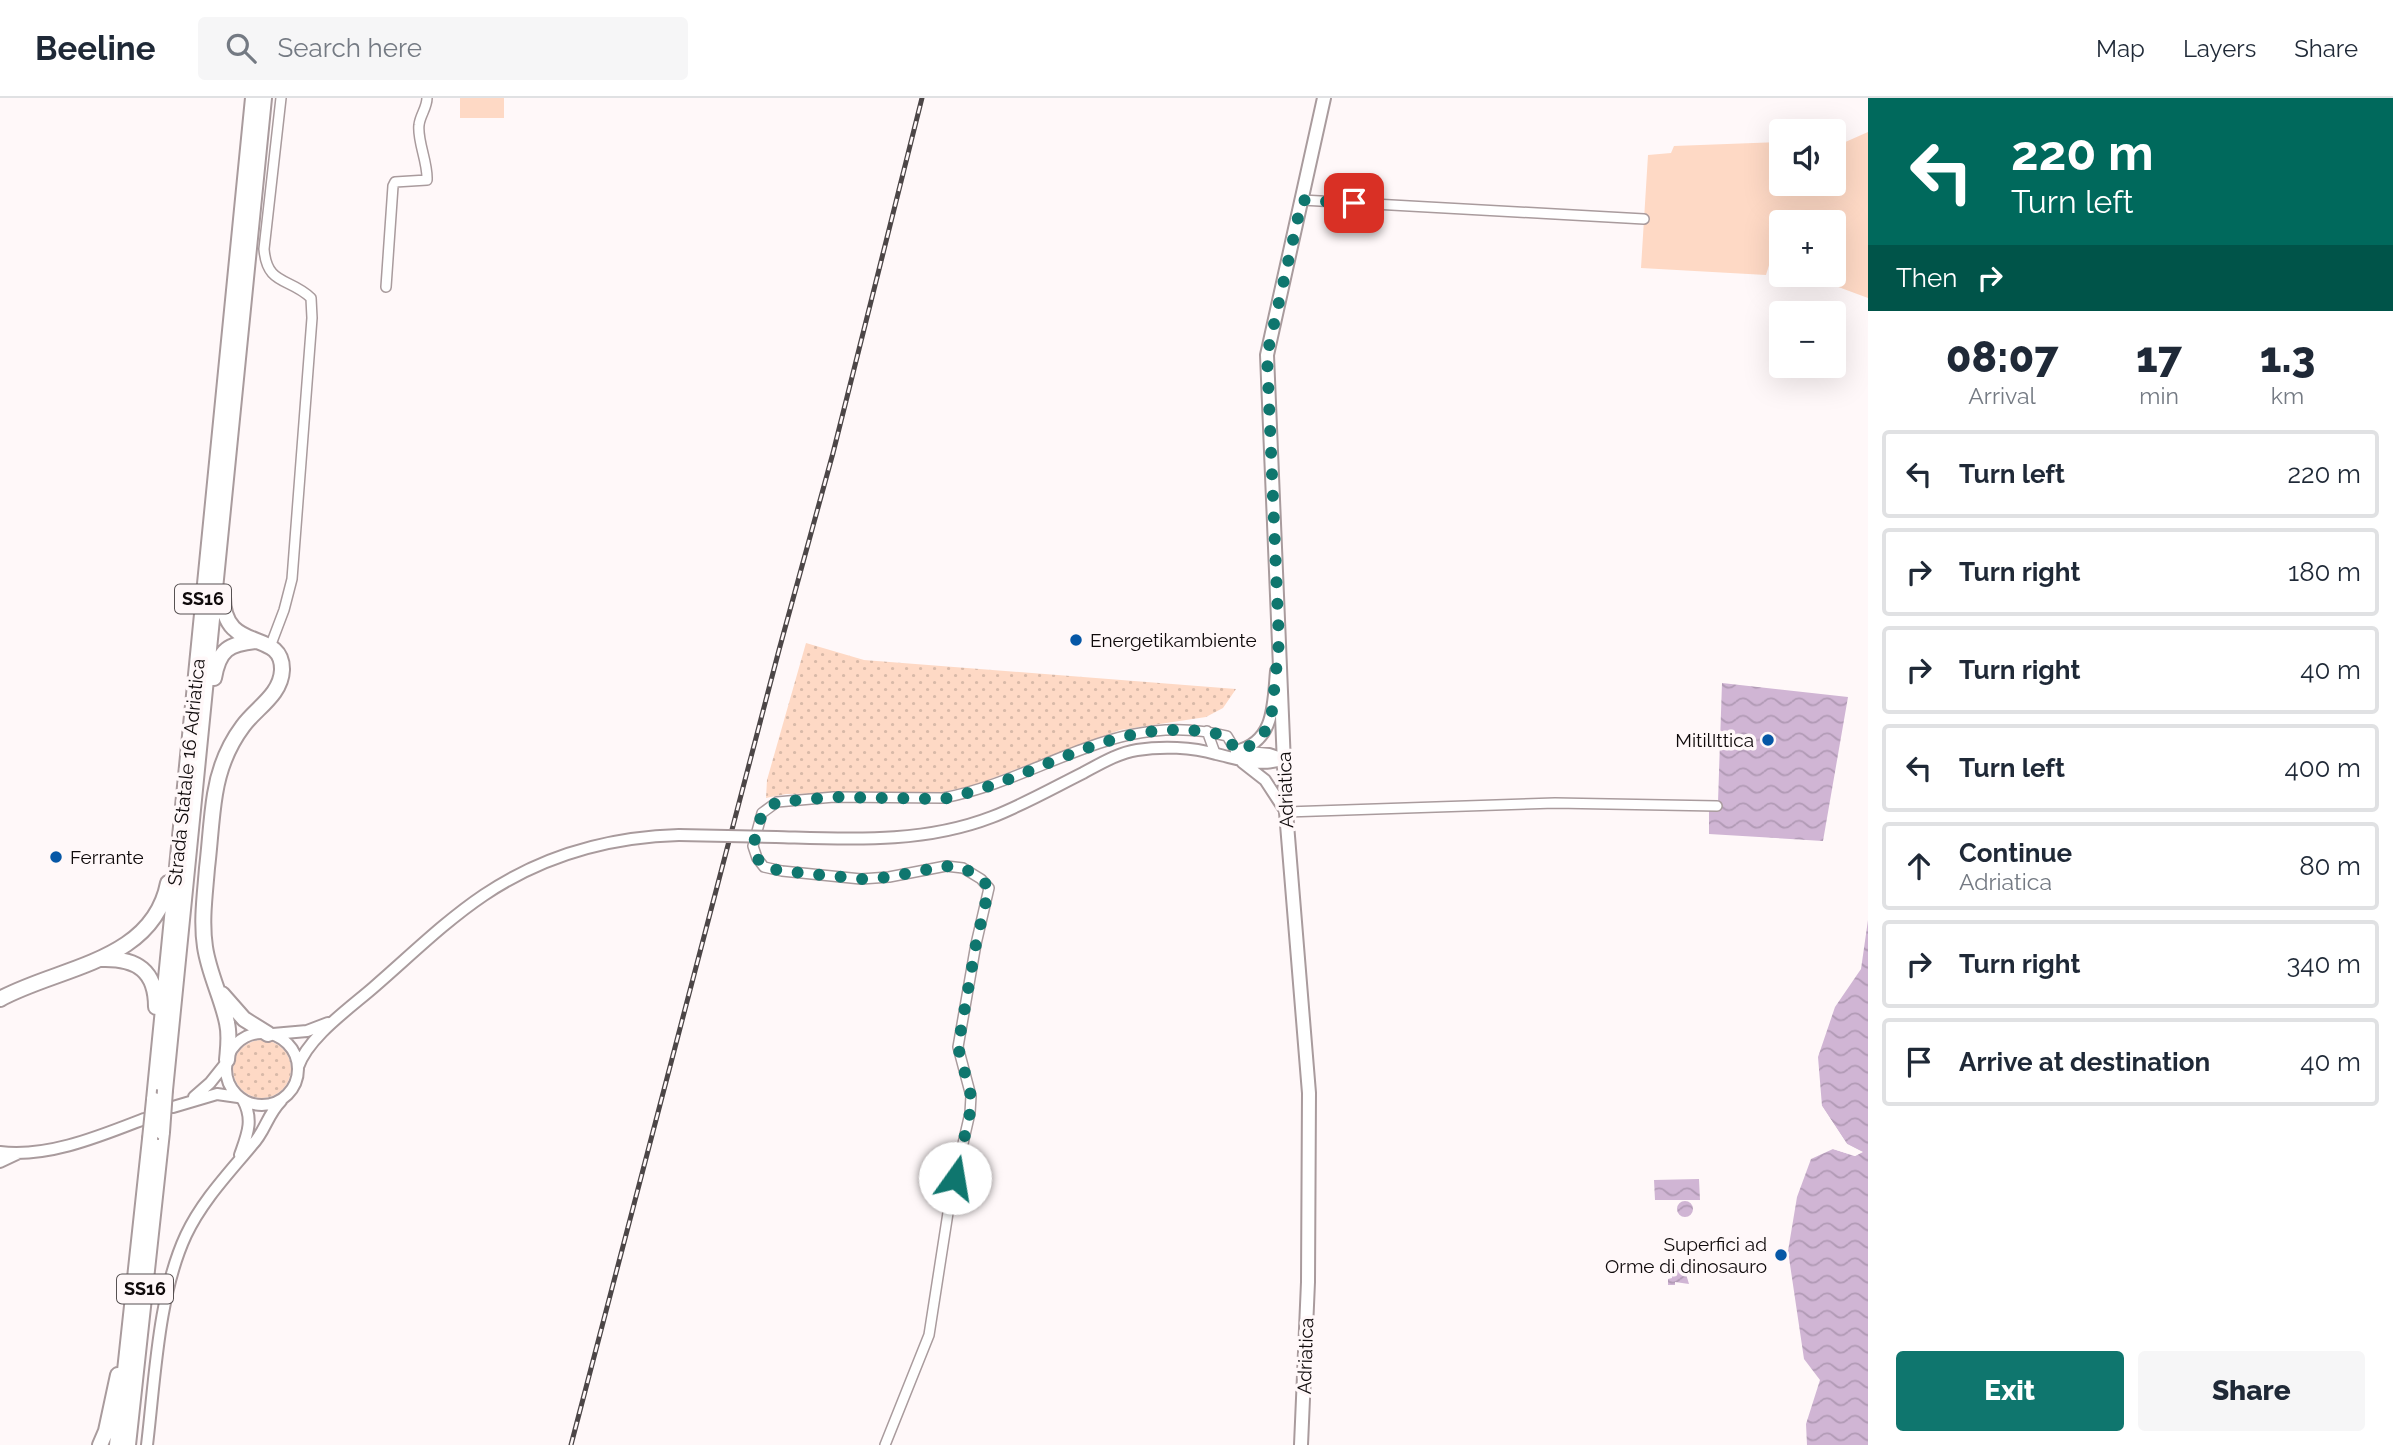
<!DOCTYPE html>
<html lang="en">
<head>
<meta charset="utf-8">
<style>
  :root { --surface:#fff; --page:#f6f6f7; --text:#1f2937; --muted:#747a83; --line:#e0e1e3; --accent:#0f766e }
  body { margin:0; font-family:Raleway,sans-serif; background:var(--page); color:var(--text); height:100vh; display:flex; flex-direction:column; font-size:26px; white-space:nowrap }
  * { box-sizing:border-box; margin:0 }
  p { font-size:23px; color:var(--muted) }
  .icon { flex:none; width:38px; height:38px; fill:none; stroke:currentColor; stroke-width:2; stroke-linecap:round; stroke-linejoin:round }
  .map { position:relative; flex:1; overflow:hidden }
  .side { display:flex; flex-direction:column; background:var(--surface); width:525px }
  .side>* { flex:none }
  .hud { background:#00695c; color:#fff; overflow:hidden }
  .controls { position:absolute; left:1769px; top:21px; display:grid; gap:14px }
  .controls a { display:grid; place-items:center; width:77px; height:77px; border-radius:7px; background:var(--surface); box-shadow:0 7px 28px #0002; font-size:35px }
  .pin { position:absolute; display:grid; place-items:center; width:60px; height:60px; color:#fff; margin:-30px; border-radius:14px; box-shadow:0 4px 10px #0006 }
  .me { position:absolute; width:77px; margin:-38px; rotate:13deg; stroke-linejoin:round; filter:drop-shadow(0 0 5px #0008) }
  .turn { display:flex; align-items:center; gap:24px; height:147px; padding:0 28px; font-size:32px }
  .turn .icon { width:91px; height:91px; stroke-width:2.5 }
  .turn b { display:block; font-size:49px; line-height:60px }
  .then { display:flex; align-items:center; height:66px; padding:0 28px; background:#0003; gap:14px; font-size:26px }
  .eta { display:flex; justify-content:space-evenly; align-items:center; height:119px; text-align:center }
  .eta b { font-size:42px; font-weight:800; line-height:49px }
  .primary-button { display:flex; gap:14px; margin-top:auto; padding:14px 28px }
  .primary-button a { flex:1; height:80px; border-radius:7px; background:var(--accent); color:#fff; font-size:28px; font-weight:800; line-height:80px; text-align:center }
  .primary-button a+a { background:var(--page); color:var(--text) }
  ul { padding:0; list-style:none }
  li { display:flex; align-items:center; gap:21px; height:88px; margin:0 14px 10px; padding:0 14px; border:4px solid var(--line); border-radius:7px }
  li div { flex:1 }
  li b { display:block; font-size:26px }
  li em { font-style:normal }
  header { display:flex; align-items:center; gap:42px; box-sizing:border-box; height:98px; padding:0 35px; background:var(--surface); border-bottom:2px solid var(--line) }
  header strong { font-size:33px }
  nav { display:flex; gap:38px; margin-inline-start:auto; font-size:24px }
  .search { width:490px; height:63px; background:var(--page); display:flex; align-items:center; gap:18px; box-sizing:border-box; padding:0 24px; border-radius:7px; color:var(--muted); font-size:26px }
  main { display:flex; flex:1; min-height:0 }
  .map>svg:first-child { display:block }
  .grass { fill:url(#grass-dots) }
  .park { fill:#fed9c5 }
  .water { fill:url(#water-waves) }
  .pier { fill:#fff8f9 }
  .lines { fill:none; stroke-linecap:round; stroke-linejoin:round }
  .minor-casing { stroke:#a99b9d; stroke-width:12 }
  .tertiary-casing { stroke:#a99b9d; stroke-width:14 }
  .secondary-casing { stroke:#a99b9d; stroke-width:16 }
  .trunk-casing { stroke:#a99b9d; stroke-width:18 }
  .minor { stroke:#fff; stroke-width:9 }
  .tertiary { stroke:#fff; stroke-width:10 }
  .secondary { stroke:#fff; stroke-width:12 }
  .trunk { stroke:#fff; stroke-width:14 }
  .rail-casing { stroke:#4c4647; stroke-width:5 }
  .rail { stroke:#fff8f9; stroke-width:2.5; stroke-dasharray:8; stroke-linecap:butt }
  .tertiary-bridge-casing { stroke:#a99b9d; stroke-width:14; stroke-linecap:butt }
  .trunk-bridge-casing { stroke:#a99b9d; stroke-width:18; stroke-linecap:butt }
  .tertiary-bridge { stroke:#fff; stroke-width:10 }
  .trunk-bridge { stroke:#fff; stroke-width:14 }
  .route { stroke:#0f766e; stroke-width:12; stroke-dasharray:0 21.6 }
  .poi-dot { fill:#0657a6; stroke:#fff8f9; stroke-width:2.5 }
  .labels { text-anchor:middle; stroke-width:7; stroke-linejoin:round; paint-order:stroke }
  .shield { fill:#fff8f9; stroke:#575152; stroke-width:2 }
  .shield-label { font-size:18px; font-weight:bold; fill:#0f0a0b }
  .poi-label { font-size:19px; fill:#0f0a0b; stroke:#fff8f9; text-anchor:start }
  .street-label { font-size:19px; fill:#0f0a0b; stroke:#fff8f9 }
</style>
</head>
<body>
<header>
<strong>Beeline</strong>
<div class="search"><svg class="icon" aria-label="search" viewBox="0 0 24 24"><circle cx="10" cy="10" r="6"/><path d="M15 15l6 6"/></svg>Search here</div>
<nav><a>Map</a><a>Layers</a><a>Share</a></nav>
</header>
<main>
<div class="map">
<svg width="1868" height="1347" viewBox="0 0 1868 1347">
  <defs>
    <pattern id="grass-dots" width="8" height="8" patternUnits="userSpaceOnUse" patternTransform="scale(1.75)"><rect width="8" height="8" fill="#fed9c5"/><path d="M2 2h.1M6 6h.1" fill="none" stroke="#d8b9a8" stroke-width="1.8" stroke-linecap="round"/></pattern>
    <pattern id="water-waves" width="16" height="10" patternUnits="userSpaceOnUse" patternTransform="scale(1.75)"><rect width="16" height="10" fill="#d0b5d4"/><path d="M0 5q4-4 8 0t8 0" fill="none" stroke="#b19ab5"/></pattern>
  </defs>
  <rect width="100%" height="100%" fill="#fff8f9"/>
  <path class="grass" d="M806,545L864,562L1236,591L1223,610L1206,619L1120,632L972,688L942,694L786,696L766,700L767,682Z
    M233 971a29 29 0 1 1 58 0a29 29 0 1 1-58 0Z"/>
  <path class="park" d="M460,0H504V20H460Z
    M1868,34V200L1806,177H1834V124H1782L1781,168L1770,164L1766,177L1641,170L1648,57L1671,55L1674,48L1781,44L1782,86H1834V49Z"/>
  <path class="water" d="M1722,585L1848,599L1823,743L1709,736V711L1718,704Z
    M1868,822V1347H1807L1806,1326L1820,1282L1804,1261L1788,1153L1797,1099L1811,1061L1833,1051L1855,1058L1862,1054L1847,1046L1822,1008L1818,959L1835,909L1861,871Z
    M1699,1081L1700,1102H1655L1654,1082Z
    M1677 1111a8 8 0 1 1 16 0a8 8 0 1 1-16 0Z
    M1683,1168H1690V1175L1686,1176L1689,1186L1675,1184V1187H1668V1181L1672,1180V1172H1682Z"/>
  <path class="pier" d="M1822,1008L1847,1046L1863,1054L1855,1058L1833,1051L1831,1048L1855,1054L1844,1048L1818,1009Z"/>
  <g class="lines">
    <g class="minor-casing">
      <path id="minor" d="M1302,102L1644,121
        M386,189L393,88L395,84L427,82C428,64 417,43 419,27C420,17 427,10 427,0
        M270,549L284,512L292,481L312,220L311,200C289,179 267,188 264,151L281,0
        M1207,633L1215,655
        M1286,714L1555,705L1717,708
        M885,1347L929,1237L950,1102L970,1015L971,998L958,949L976,846L989,790L981,781L963,770L946,768L889,779L861,781L782,773L764,769L757,760L753,748L762,715L777,704L834,699L943,700C1043,681 1119,610 1227,638L1236,653"/>
    </g>
    <g class="tertiary-casing">
      <path id="tertiary" d="M1236,653C1275,644 1273,606 1276,573
        M1239,653L1269,656L1284,661
        M1242,664L1265,682L1286,714
        M776,739C849,741 922,746 992,719C1023,707 1053,690 1083,675C1100,666 1118,655 1137,652C1162,648 1192,649 1216,656C1239,661 1261,670 1284,661
        M226 971a36 36 0 1 1 72 0a36 36 0 1 1-72 0Z
        M273,936L307,933L328,925
        M298,969C308,939 350,910 374,889C410,858 444,824 484,797C542,758 609,739 679,737
        M194,999L210,985L226,965
        M173,1009L217,996L238,999
        M0,1054C48,1060 100,1038 144,1021
        M240,1057C247,1037 254,1022 243,1002
        M0,1064L17,1056
        M147,1347C155,1281 158,1197 186,1137C202,1103 228,1076 252,1047C265,1034 267,1017 281,1003"/>
    </g>
    <g class="secondary-casing">
      <path id="secondary" d="M1301,1347L1308,1184L1309,995L1286,714L1267,257L1324,0"/>
    </g>
    <g class="trunk-casing">
      <path id="trunk" d="M223,497C222,558 283,529 282,572C281,597 256,610 243,628C228,648 219,671 215,696C211,720 210,745 207,770C205,796 201,823 205,849C209,876 222,900 227,925C230,938 228,950 227,962
        M214,580C219,551 229,546 256,543
        M102,861C137,860 156,873 156,909
        M222,896L244,921L268,936
        M0,901C58,869 153,864 168,785
        M165,992L264,0
        M154,1002L253,0
        M100,1347L106,1333L118,1277
        M117,1347L150,1041
        M128,1347L162,1034"/>
    </g>
    <use href="#minor" class="minor"/>
    <use href="#tertiary" class="tertiary"/>
    <use href="#secondary" class="secondary"/>
    <use href="#trunk" class="trunk"/>
    <g class="rail-casing">
      <path id="rail" d="M571,1347L779,552L833,355L922,0"/>
    </g>
    <use href="#rail" class="rail"/>
    <g class="tertiary-bridge-casing">
      <path id="tertiary-bridge" d="M679,737L776,739"/>
    </g>
    <g class="trunk-bridge-casing">
      <path id="trunk-bridge" d="M162,1034L165,992
        M150,1041L154,1002"/>
    </g>
    <use href="#tertiary-bridge" class="tertiary-bridge"/>
    <use href="#trunk-bridge" class="trunk-bridge"/>
  </g>
  <g class="lines">
    <path class="route" d="M955,1080L970,1015L971,998L958,949L976,846L989,790L981,780L963,770L946,768L889,779L862,781L782,773L764,769L757,760L753,748L762,715L777,704L834,699L943,701C1043,681 1119,611 1227,638L1236,653L1248,649L1261,640L1269,626L1272,613L1279,544L1267,257L1302,102L1354,105"/>
  </g>
  <g class="poi-dot">
    <circle cx="1076" cy="542" r="7"/>
    <circle cx="1768" cy="642" r="7"/>
    <circle cx="56" cy="759" r="7"/>
    <circle cx="1781" cy="1157" r="7"/>
  </g>
  <g class="labels">
    <g class="shield">
      <rect x="175" y="486.5" width="56" height="29" rx="5"/>
      <rect x="117" y="1176.5" width="56" height="29" rx="5"/>
    </g>
    <g class="shield-label">
      <text x="203" y="507">SS16</text>
      <text x="145" y="1197">SS16</text>
    </g>
    <g class="poi-label">
      <text x="1090" y="549">Energetikambiente</text>
      <text x="1754" y="649" text-anchor="end">MitilIttica</text>
      <text x="70" y="766">Ferrante</text>
      <text x="1767" y="1153" text-anchor="end">Superfici ad<tspan x="1767" dy="22">Orme di dinosauro</tspan></text>
    </g>
    <g class="street-label">
      <text transform="translate(186 674) rotate(-84)" y="7">Strada Statale 16 Adriatica</text>
      <text transform="translate(1285 692) rotate(-92)" y="7">Adriatica</text>
      <text transform="translate(1305 1258) rotate(-88)" y="7">Adriatica</text>
    </g>
  </g>
</svg>
<div class="controls">
<a><svg class="icon" aria-label="sound" viewBox="0 0 24 24"><path d="M4 9h4l5-4v14l-5-4H4zM17 9q2 3 0 6"/></svg></a>
<a>+</a>
<a>−</a>
</div>
<div class="pin" style="left:1354px;top:105px;background:#d93025"><svg class="icon" aria-label="arrive" viewBox="0 0 24 24"><path d="M6 21V4h12l-3 4 3 4H6"/></svg></div>
<svg class="me" style="left:955px;top:1080px" viewBox="-20 -20 40 40"><circle r="19" fill="#fff"/><path d="M0-13L10 11 0 6-10 11z" fill="#0f766e"/></svg>
</div>
<section class="side">
<div class="hud">
<div class="turn"><svg class="icon" aria-label="left" viewBox="0 0 24 24"><path d="M17 20v-9H6M10 6l-5 5 5 5"/></svg><div><b>220 m</b>Turn left</div></div>
<div class="then">Then<svg class="icon" aria-label="right" viewBox="0 0 24 24"><path d="M7 20v-9h11M14 6l5 5-5 5"/></svg></div>
</div>
<div class="eta">
<div><b>08:07</b><p>Arrival</p></div>
<div><b>17</b><p>min</p></div>
<div><b>1.3</b><p>km</p></div>
</div>
<ul>
<li><svg class="icon" aria-label="left" viewBox="0 0 24 24"><path d="M17 20v-9H6M10 6l-5 5 5 5"/></svg><div><b>Turn left</b></div><em>220 m</em></li>
<li><svg class="icon" aria-label="right" viewBox="0 0 24 24"><path d="M7 20v-9h11M14 6l5 5-5 5"/></svg><div><b>Turn right</b></div><em>180 m</em></li>
<li><svg class="icon" aria-label="right" viewBox="0 0 24 24"><path d="M7 20v-9h11M14 6l5 5-5 5"/></svg><div><b>Turn right</b></div><em>40 m</em></li>
<li><svg class="icon" aria-label="left" viewBox="0 0 24 24"><path d="M17 20v-9H6M10 6l-5 5 5 5"/></svg><div><b>Turn left</b></div><em>400 m</em></li>
<li><svg class="icon" aria-label="ahead" viewBox="0 0 24 24"><path d="M12 20V5M6 11l6-6 6 6"/></svg><div><b>Continue</b><p>Adriatica</p></div><em>80 m</em></li>
<li><svg class="icon" aria-label="right" viewBox="0 0 24 24"><path d="M7 20v-9h11M14 6l5 5-5 5"/></svg><div><b>Turn right</b></div><em>340 m</em></li>
<li><svg class="icon" aria-label="arrive" viewBox="0 0 24 24"><path d="M6 21V4h12l-3 4 3 4H6"/></svg><div><b>Arrive at destination</b></div><em>40 m</em></li>
</ul>
<div class="primary-button"><a>Exit</a><a>Share</a></div>
</section>
</main>
</body>
</html>
